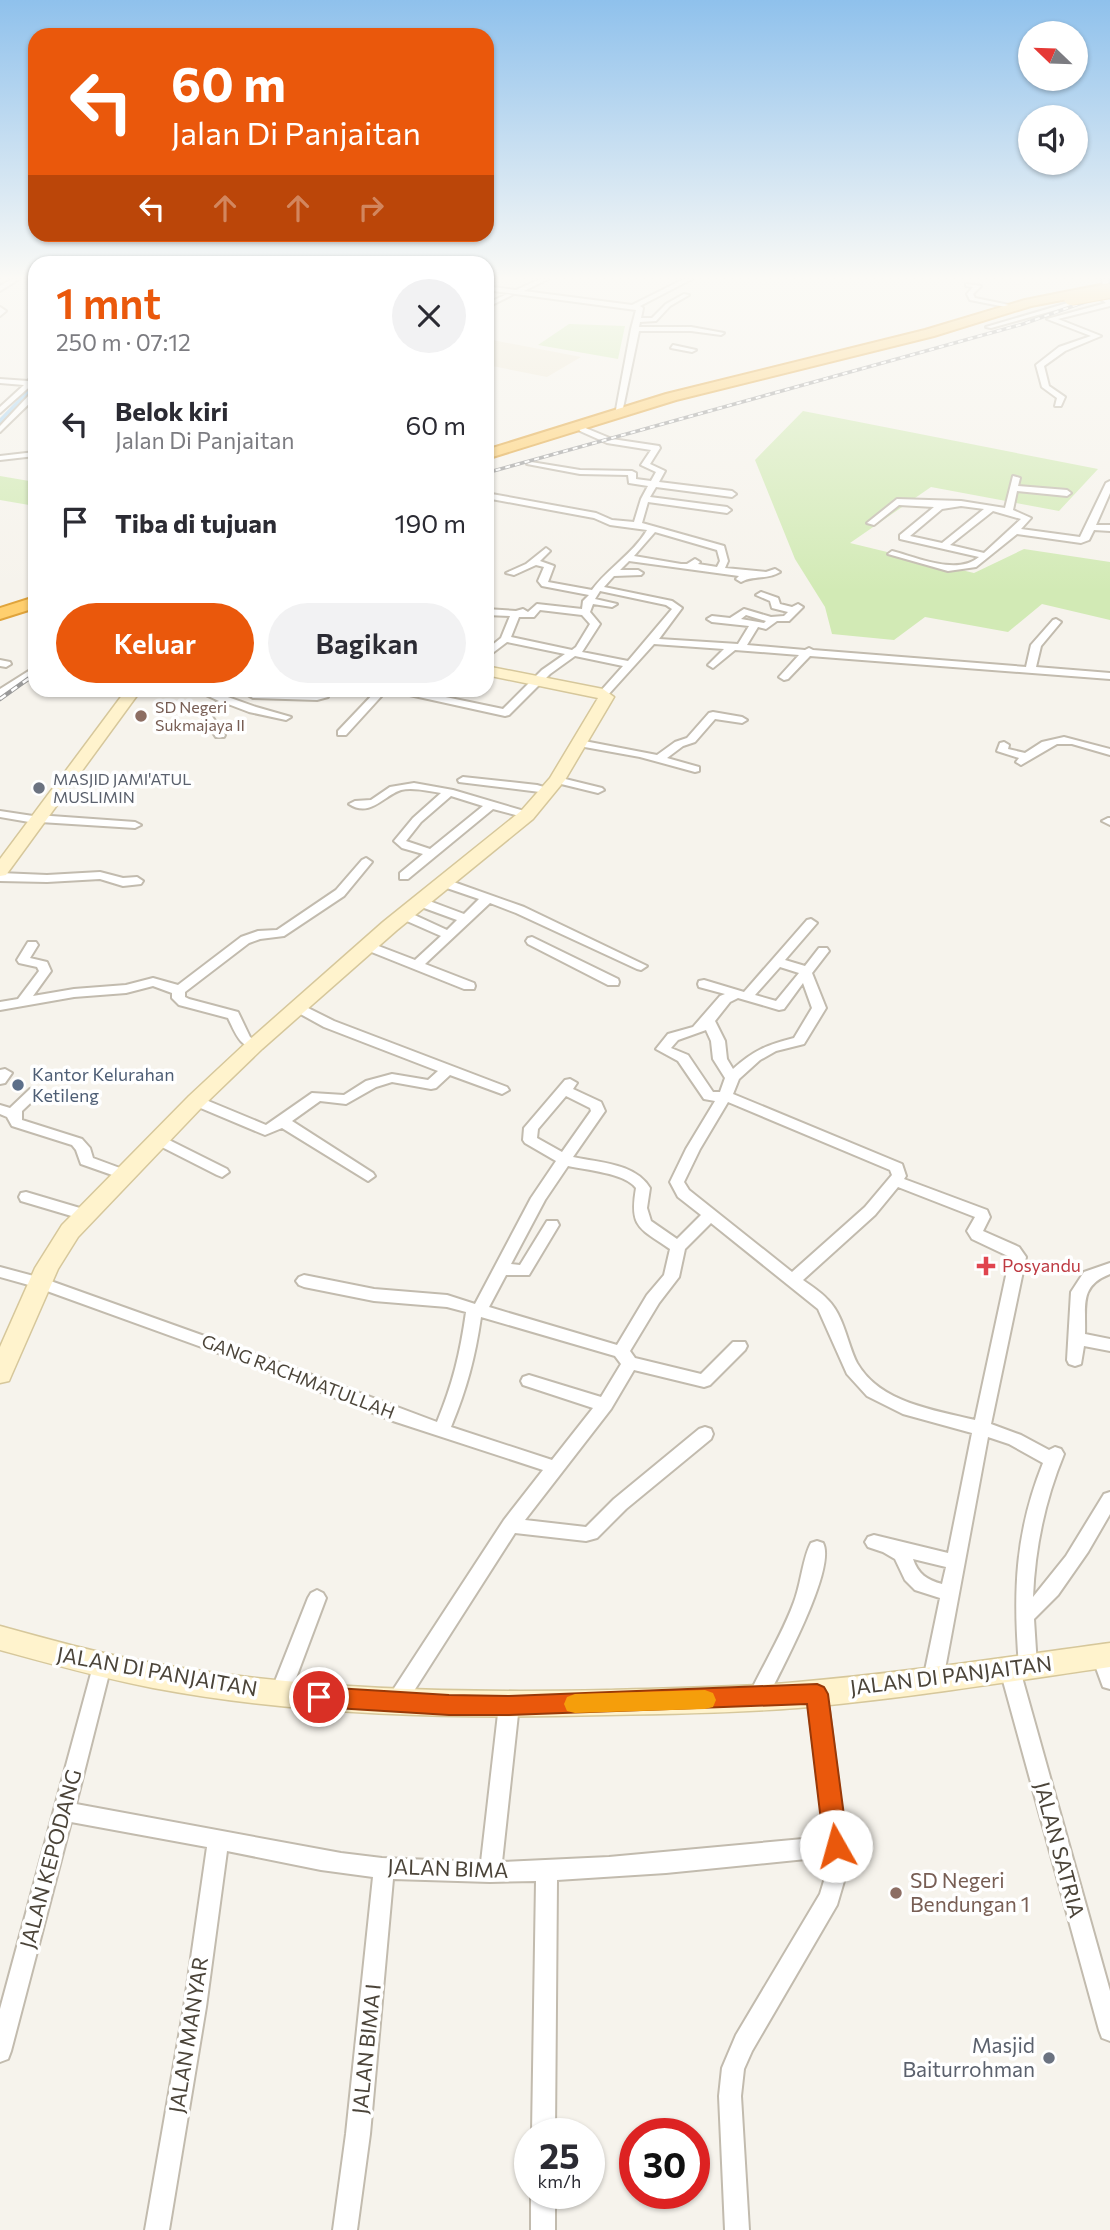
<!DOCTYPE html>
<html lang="id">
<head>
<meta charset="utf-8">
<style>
  :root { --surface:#fff; --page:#f2f2f3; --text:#2b2b33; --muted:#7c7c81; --accent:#ea580c }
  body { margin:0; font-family:Commissioner,sans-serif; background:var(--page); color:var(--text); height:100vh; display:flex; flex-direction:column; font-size:26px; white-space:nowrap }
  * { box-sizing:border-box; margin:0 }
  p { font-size:23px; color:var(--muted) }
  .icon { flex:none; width:38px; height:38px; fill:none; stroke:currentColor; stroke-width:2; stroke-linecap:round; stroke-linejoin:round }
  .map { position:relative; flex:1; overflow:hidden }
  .sheet { position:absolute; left:28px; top:256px; width:466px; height:441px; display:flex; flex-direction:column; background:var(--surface); border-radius:21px; box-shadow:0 2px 5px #0004 }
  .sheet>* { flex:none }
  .top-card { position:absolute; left:28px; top:28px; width:466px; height:214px; border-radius:21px; box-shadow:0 2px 5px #0004; background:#ea580c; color:#fff; overflow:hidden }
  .needle { width:46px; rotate:293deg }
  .fabs { position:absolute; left:1018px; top:21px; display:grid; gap:14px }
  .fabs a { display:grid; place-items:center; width:70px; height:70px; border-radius:50%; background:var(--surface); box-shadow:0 2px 5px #0004; font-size:35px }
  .speed { position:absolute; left:514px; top:2118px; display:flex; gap:14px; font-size:35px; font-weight:700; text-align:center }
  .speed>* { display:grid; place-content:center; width:91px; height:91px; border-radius:50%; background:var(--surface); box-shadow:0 2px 5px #0004; line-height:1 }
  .speed small { font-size:18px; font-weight:400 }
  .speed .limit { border:10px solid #d22; background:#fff; color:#111 }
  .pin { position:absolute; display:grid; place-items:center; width:60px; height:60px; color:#fff; margin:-30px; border:4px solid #fff; border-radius:50%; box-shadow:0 2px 7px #0007 }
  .me { position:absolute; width:77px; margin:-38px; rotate:353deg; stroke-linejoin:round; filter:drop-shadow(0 0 5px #0008) }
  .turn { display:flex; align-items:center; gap:24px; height:147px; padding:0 28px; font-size:32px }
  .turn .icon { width:91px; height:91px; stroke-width:2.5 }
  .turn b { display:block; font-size:49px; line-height:60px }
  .lanes { display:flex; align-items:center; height:66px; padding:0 28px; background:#0003; justify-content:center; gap:35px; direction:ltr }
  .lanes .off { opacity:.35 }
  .round { display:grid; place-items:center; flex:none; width:74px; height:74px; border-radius:37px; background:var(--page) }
  .headline { display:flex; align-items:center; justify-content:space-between; height:119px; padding:0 28px }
  h1 { font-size:42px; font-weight:600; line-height:52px; color:var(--accent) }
  .action { display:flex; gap:14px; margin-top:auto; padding:14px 28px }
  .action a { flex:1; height:80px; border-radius:42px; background:var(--accent); color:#fff; font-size:28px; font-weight:600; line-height:80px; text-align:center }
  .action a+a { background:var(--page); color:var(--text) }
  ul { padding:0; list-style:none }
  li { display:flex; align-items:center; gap:21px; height:98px; padding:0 28px }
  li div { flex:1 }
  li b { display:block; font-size:26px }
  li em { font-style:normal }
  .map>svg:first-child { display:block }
  .education { fill:#efe8d6 }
  .green { fill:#d2eab5 }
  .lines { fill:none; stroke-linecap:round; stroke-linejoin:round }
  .river { fill:#a9d4f2; fill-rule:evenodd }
  .street-casing { stroke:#c2bbae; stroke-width:4 }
  .secondary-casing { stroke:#d6c79b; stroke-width:3 }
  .highway-casing { stroke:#e0a43c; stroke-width:4 }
  .street { fill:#fff; fill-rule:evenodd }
  .secondary { fill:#fff3cd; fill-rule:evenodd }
  .highway { fill:#ffcf6e; fill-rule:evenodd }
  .rail-far1-casing { stroke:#9a9a9a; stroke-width:3.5 }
  .rail-casing { stroke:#9a9a9a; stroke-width:4.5 }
  .rail-far1 { stroke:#fff; stroke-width:2; stroke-dasharray:5; stroke-linecap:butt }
  .rail { stroke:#fff; stroke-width:2.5; stroke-dasharray:7; stroke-linecap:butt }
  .highway-bridge-casing { stroke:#e0a43c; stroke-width:16; stroke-linecap:butt }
  .highway-bridge { stroke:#ffcf6e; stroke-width:14 }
  .route { fill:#ea580c; stroke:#983908; stroke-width:2 }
  .slow { fill:#f59e0b }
  .education-dot { fill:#8d6e63; stroke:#fff; stroke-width:2.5 }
  .worship-dot { fill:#6b7280; stroke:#fff; stroke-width:2.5 }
  .service-dot { fill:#5c6f8a; stroke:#fff; stroke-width:2.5 }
  .health-dot { fill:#e0444e; stroke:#fff; stroke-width:2.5 }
  .labels { text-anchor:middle; stroke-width:7; stroke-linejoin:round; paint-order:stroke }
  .far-education-label { font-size:16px; fill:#785e54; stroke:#fff; text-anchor:start }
  .far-worship-label { font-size:16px; fill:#5b616d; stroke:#fff; text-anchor:start }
  .service-label { font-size:18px; fill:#4e5e75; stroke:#fff; text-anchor:start }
  .health-label { font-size:18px; fill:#be3a42; stroke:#fff; text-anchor:start }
  .street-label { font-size:18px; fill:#4b4439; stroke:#fff }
  .near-street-label { font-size:21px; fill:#4b4439; stroke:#fff }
  .near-education-label { font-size:21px; fill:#785e54; stroke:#fff; text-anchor:start }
  .near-worship-label { font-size:21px; fill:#5b616d; stroke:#fff; text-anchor:end }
</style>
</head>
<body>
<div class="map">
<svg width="1110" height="2230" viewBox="0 0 1110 2230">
  <rect width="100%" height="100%" fill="#f6f3ec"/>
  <path class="education" d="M487,339L581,357L547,377L487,365Z"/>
  <path class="green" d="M569,324L625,326L618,359L538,345Z
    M803,411L1098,469L1059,511L931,487L850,543L974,573L1024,549L1110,562V620L1042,604L1008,632L925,617L894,640L832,634L825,607L795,559L755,460Z
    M0,476L35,482V501L29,505L0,500Z"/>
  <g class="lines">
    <path class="river" d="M35,385V396L4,428L0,429V418L31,386Z"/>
    <g class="street-casing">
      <path id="street" d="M12,279H19L0,291V286Z
        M540,279H548L524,291L632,305L684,279H692L640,306L643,308L641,318H652L666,304L684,294L689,295L670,306L656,321L640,322L639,327H691L724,333L721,335L691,331H639L622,413L615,415L631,329L636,310L486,290V286L516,290Z
        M1102,279H1108L1109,286L1104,295L1110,300V306L1058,319L1101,336L1065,351L1044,366L1049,386L1065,397L1061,406H1055L1057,398L1042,387L1036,365L1059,347L1091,336L1047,319L1106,303L1099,298L991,328L986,327L1098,294L1103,286Z
        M966,284L981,286L973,294L975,298L1019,307L1016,309L970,300L967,294L973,287L966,286Z
        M507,294L512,295L486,308V304Z
        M0,307L6,311L0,316Z
        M673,345L696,350L692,352L671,348Z
        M32,376H35V382L0,413V407L24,385L0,383V379L28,381Z
        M32,392H35V398L0,432V426Z
        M583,427L612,439L659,446L660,448L650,464L665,471L659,482L732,491L736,494L732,497L656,487L650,497L727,507L731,510L727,513L648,502L642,523L724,546L728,561L725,568L766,572L775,569L780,572C767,580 753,575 741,582L736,579L739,576L629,561L620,570H638L643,573L641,575L614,576L604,587L672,601L682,608L659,639L738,644L749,626L712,622L707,619L712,616L730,618L744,609L771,617L784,616L788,612L772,608L770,601L756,595L761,592L778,598L780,604L792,607L798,604L803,607L789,621H777L766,629L758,627L747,645L805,650L809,648L813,650L1026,667L1031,645L1053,620L1056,619L1061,622L1041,646L1036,667L1110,673V679L810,656L788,679L784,680L779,677L799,655L735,650L713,668L708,665L724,649L654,644L607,696L598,694L623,666L575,656L550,674L509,715L505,716L396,692L395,690H412L503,709L542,670L565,654L507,642L486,658V650L501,638L510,616L486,615V609L516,611L523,609L528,612L537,604L582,609L583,601L589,595L542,586L538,581L544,567L536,565L514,575L506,573L526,564L546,548L550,551L540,561L554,566L548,582L592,590C608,568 633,554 647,530L610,525L594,518L486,498V493L596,513L612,520L634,522L641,499L648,486L629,483L628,475L580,474L527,464L531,462L580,470L632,471L636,473V479L651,481L656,472L641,465L651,450L607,443L580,431L579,429ZM655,532L717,550L720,561L717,567L698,564L700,562L695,559L687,564H681L634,556ZM600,591L666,605L672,609L628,661L582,652L600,624L590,612L593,604L612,607L617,604L595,599ZM540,610L582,615L590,624L576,647L572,650L511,637L519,617H534ZM746,615L766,621L764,623L741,619Z
        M35,452V456L0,460V456Z
        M1013,476L1020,478L1018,486L1067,490L1071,493L1067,496L1017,491L1013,510L1031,518L1021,529L1080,537L1106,483L1110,481V493L1096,525H1110V531L1094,530L1089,540L1081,543L1017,534L976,567L948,571L888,554L892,551C916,557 957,576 979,557L900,539V535L934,507L899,505L874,525L867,523L897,499L961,501L1005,508ZM961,506L984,509L942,543L910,536L942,509ZM993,511L1021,519L984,553L950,545Z
        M0,660L10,662L11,664L6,667L0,666Z
        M35,667V675L0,697V689Z
        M195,690H208L256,707L291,717L286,720L249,712L228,704L211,715L225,735L224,737H216L200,714L219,701Z
        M320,690H330L328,697L317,700L253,698L248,695L253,692L317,694Z
        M377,690H387L346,735H338V731Z
        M713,712L742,717L747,720L742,723L715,719L695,742L683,746L667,758L699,767V771L695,772L640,757L579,746L574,743L579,740L657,755L675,742L687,738L709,713Z
        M1064,737L1110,749V755L1072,744H1057L1021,765L1016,762L1019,758L997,751L1000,743L1004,742L1009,745L1008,749L1025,753L1042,742Z
        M463,777L537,785L554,790L548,793L459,782L458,780Z
        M557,777L602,788L604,790L598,793L553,782L552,780Z
        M414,783L453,790L531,813L533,815L527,818L493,809L408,879H400V873L423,854L402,848L394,841L413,818L441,793C428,791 413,787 401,790C383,796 370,818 349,804L355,801L371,800L390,787ZM451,796L483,806L430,849L406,841L421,822Z
        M0,811L33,816L37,815L135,822L141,825L135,828L40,822L35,823L0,817Z
        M1108,818H1110V825L1102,821Z
        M366,858L372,862L344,896L284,936L260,939L249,943L185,992V997L189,999L238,1012L250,1037L262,1045L260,1048C241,1051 235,1032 228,1018L179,1005L172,998V993L153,986L126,993L74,997L0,1010V1002L18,999L39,971L37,967L19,963L17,960L28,942H36L38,945L30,958L47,962L51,971L33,996L74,989L126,985L153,978L178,985L241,937L258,931L277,930L336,890L362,860Z
        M100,872L123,878L137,877L143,881L141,884L123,886L100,879L47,882L0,881V873L47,875Z
        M445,879L524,907L647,966L641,970L637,969L516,913L490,903L425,964L474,983L475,986L474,989H464L364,949L362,946L364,943L368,942L415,960L441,936L400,918L398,915L400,912H408L447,930L457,920L416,905L414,902L416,899H424L464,914L479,899L441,886V880Z
        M811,919L817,923L785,960L805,966L819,948H827L829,951L812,973L826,1008L804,1044L776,1051L760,1060L739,1079L733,1094L902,1164L906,1176L904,1179L987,1210L990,1217L983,1231L1019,1247L1026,1257L991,1424L1021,1435L1049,1450L1055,1447L1061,1449L1064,1454C1045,1500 1035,1548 1033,1597L1066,1556L1104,1494L1110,1492V1514L1088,1552L1058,1595L1034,1619L1037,1666L1035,1672L1028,1674L1021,1672L1019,1666C1013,1592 1015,1533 1043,1463L1009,1444L988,1437L943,1680L940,1686L933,1688L926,1686L923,1680L940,1598L915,1590L905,1580L895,1559L883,1552L868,1547L865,1542L868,1537L874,1535L948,1553L972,1433L903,1414L867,1396L847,1374L818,1309L711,1223L685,1249L679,1277L659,1303L630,1351L635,1358L701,1374L733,1342H745L747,1346L745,1350L710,1385L704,1387L634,1370L611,1409L525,1520L586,1527L614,1499L699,1429L705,1427L711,1429L713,1434L711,1439L626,1509L597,1538L586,1541L515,1533L403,1708L396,1711L389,1708L386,1702L389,1696L504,1520L543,1470L393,1421L268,1371L36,1287L0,1277V1267L45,1279L280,1363L437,1422C453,1383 460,1354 466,1312L447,1307L374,1301L304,1287L299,1285L296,1281L299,1277L304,1275L374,1289L447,1295L475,1304L531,1198L556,1161L525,1143L523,1140L524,1128L565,1080L570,1079L577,1083L573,1089L601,1102L605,1111L573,1157C600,1163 635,1163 650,1188L647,1208L651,1221L677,1239L701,1215L678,1197L670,1182L686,1149L715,1101L704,1099L678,1061L656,1049L668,1034L693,1027L720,996L725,994L699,987L698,984L699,981L704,980L744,992L807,920ZM780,967L799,973L776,1001L755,995ZM803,983L812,1008L794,1038C767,1045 754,1050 733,1069L727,1059L725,1041L715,1021L730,1002L738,998L779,1010L784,1009ZM706,1030L711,1041L713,1059L725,1078L720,1092H713L688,1055L671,1048L678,1040ZM566,1096L590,1108L591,1111L562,1152L537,1138L538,1129ZM728,1102L890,1170L892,1175L865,1207L792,1272L689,1190L684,1182L700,1149ZM568,1166C586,1170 625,1173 636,1188C629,1228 640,1228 670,1249L664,1275L647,1295L617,1345L489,1307L506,1275H529L559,1225L557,1221H547L520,1265L511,1264L545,1200ZM898,1187L975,1217L967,1231L972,1239L1010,1257L975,1420C934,1410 880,1403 857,1363C847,1343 844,1316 828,1300C821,1292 811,1286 803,1280L875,1215ZM481,1317L615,1356L621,1364L601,1397L529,1375L523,1377L521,1381L523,1385L593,1408L552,1460L451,1427C467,1388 475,1358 481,1317ZM913,1559L946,1567L942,1584C927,1580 918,1574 913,1559Z
        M532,937L618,979L619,982L618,985H608L528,944L526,941L528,938Z
        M300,1004L334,1021L507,1087L509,1090L502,1094L450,1075L436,1088L431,1089L392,1082L376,1087L346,1104L320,1101L292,1121L373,1173L375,1176L368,1181L282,1128L265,1135L191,1104L189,1101L191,1098H201L266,1125L312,1093L344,1095L366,1081L392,1074L428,1080L438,1071L324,1027L295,1011L293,1008Z
        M5,1069L12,1073L5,1083L0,1084V1070Z
        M35,1088L42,1092L22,1111V1120L82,1139L90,1148L93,1158L128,1171L130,1174L128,1177H118L81,1164L76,1150L72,1145L12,1126L7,1117L0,1114V1105L10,1108L30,1089Z
        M159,1135L227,1169L229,1172L222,1177L217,1175L154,1143L152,1140L154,1137Z
        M26,1192L90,1211L92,1215L85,1220L21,1201L19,1197L21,1193Z
        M1110,1263V1274C1079,1286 1086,1305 1085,1334L1110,1339V1351L1084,1346L1081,1364L1075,1366L1069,1364L1067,1360L1071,1292L1084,1272Z
        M817,1541L823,1543C837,1569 778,1675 765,1703L758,1706L751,1703L748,1697C763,1665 782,1635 794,1602C801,1584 803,1557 811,1543Z
        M317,1590L323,1593L326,1598L290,1694L287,1700L280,1702L273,1700L270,1694L308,1598L311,1593Z
        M1101,1649L1108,1651L1110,1656V1689L1103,1687L1092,1657L1094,1651Z
        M102,1658L109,1660L111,1666L76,1804L341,1853L382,1858L481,1862L499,1705L502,1699L509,1696L516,1699L519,1705L502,1862L609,1857L825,1837L807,1694L810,1688L817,1686L824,1688L827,1694L846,1846L847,1871L837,1905L752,2051L744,2069L741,2096L749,2230H725L719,2096L722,2068L736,2035L820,1894L827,1871L826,1857L666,1873L557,1880L555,2133H532L536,1881L490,1882L393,1879L370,2134L357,2230H333L346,2134L373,1877L321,1870L227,1851L206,2007L169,2230H145L184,2007L207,1847L71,1822L11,2051L8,2059L0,2062V2009L93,1666L95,1660Z
        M1010,1662L1017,1664L1020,1670L1110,1991V2041L1102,2038L1099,2030L1000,1670L1003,1664Z
        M531,2193H555V2230H531Z"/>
    </g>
    <g class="secondary-casing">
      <path id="secondary" d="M486,666L603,689L614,697L565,780L533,819L397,930L262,1049L203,1106L78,1237L58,1269L12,1374L9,1381L0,1383V1347L35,1268L62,1225L189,1096L248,1041L383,922L521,811L550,778L598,698L486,675Z
        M126,690H141L6,875L0,876V859Z
        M0,1626C51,1640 101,1654 153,1663C303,1690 455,1693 607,1690C670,1688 734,1688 798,1682C902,1673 1006,1657 1110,1643V1667C1006,1682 902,1699 798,1708C734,1713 670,1714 607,1715C455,1719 302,1716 153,1688C101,1678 51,1664 0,1650Z"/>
    </g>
    <g class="highway-casing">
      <path id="highway" d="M1100,285L1104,286V292L1031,306L934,336L676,400L486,459V450L666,394L925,330L1025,300Z
        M35,597V608L0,619V608Z"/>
    </g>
    <use href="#street" class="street"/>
    <use href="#secondary" class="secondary"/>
    <use href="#highway" class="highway"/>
    <g class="rail-far1-casing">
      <path id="rail-far1" d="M486,473L1023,324L1087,301L1110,285"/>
    </g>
    <g class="rail-casing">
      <path id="rail" d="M0,699L35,674"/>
    </g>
    <use href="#rail-far1" class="rail-far1"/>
    <use href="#rail" class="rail"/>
    <g class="highway-bridge-casing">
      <path id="highway-bridge" d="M1071,298L1110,291"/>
    </g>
    <use href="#highway-bridge" class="highway-bridge"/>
  </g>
  <linearGradient id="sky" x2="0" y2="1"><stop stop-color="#8fc1ec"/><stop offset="0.47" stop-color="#fbfaf6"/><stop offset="1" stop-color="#fbfaf6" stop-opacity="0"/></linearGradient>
  <rect width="1110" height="591" fill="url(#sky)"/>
  <path class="route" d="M817,1684L824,1687L828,1694L848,1846L844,1854L836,1857L828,1854L824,1846L807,1704L509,1715H449L319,1707L312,1704L308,1697L312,1690L319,1687L449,1695L509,1696Z"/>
  <path class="slow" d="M705,1690L713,1693L716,1700L713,1707L705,1709L575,1713L567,1711L564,1704L567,1697L575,1694Z"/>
  <g class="education-dot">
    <circle cx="141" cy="716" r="7"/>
    <circle cx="896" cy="1893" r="7"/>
  </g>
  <g class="worship-dot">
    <circle cx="39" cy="788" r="7"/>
    <circle cx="1049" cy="2058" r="7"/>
  </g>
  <circle class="service-dot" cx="18" cy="1085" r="7"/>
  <path class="health-dot" d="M982.5 1255.5h7v7h7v7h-7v7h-7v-7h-7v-7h7z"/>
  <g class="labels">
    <g class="far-education-label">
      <text x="155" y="713">SD Negeri<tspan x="155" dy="18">Sukmajaya II</tspan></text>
    </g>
    <g class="far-worship-label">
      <text x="53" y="785">MASJID JAMI'ATUL<tspan x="53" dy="18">MUSLIMIN</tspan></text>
    </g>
    <g class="service-label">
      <text x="32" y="1081">Kantor Kelurahan<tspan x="32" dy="21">Ketileng</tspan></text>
    </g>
    <g class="health-label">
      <text x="1002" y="1272">Posyandu</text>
    </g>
    <g class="street-label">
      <text transform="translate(298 1377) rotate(21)" y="6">GANG RACHMATULLAH</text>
    </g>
    <g class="near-street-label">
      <text transform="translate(157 1672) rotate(10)" y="7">JALAN DI PANJAITAN</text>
      <text transform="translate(951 1676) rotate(-7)" y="7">JALAN DI PANJAITAN</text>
      <text transform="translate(1059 1850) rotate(75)" y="7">JALAN SATRIA</text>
      <text transform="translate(51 1859) rotate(-75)" y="7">JALAN KEPODANG</text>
      <text transform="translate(448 1869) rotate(2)" y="7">JALAN BIMA</text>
      <text transform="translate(189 2035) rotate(-81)" y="7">JALAN MANYAR</text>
      <text transform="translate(367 2049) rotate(-84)" y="7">JALAN BIMA I</text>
    </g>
    <g class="near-education-label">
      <text x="910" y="1888">SD Negeri<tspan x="910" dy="24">Bendungan 1</tspan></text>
    </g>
    <g class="near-worship-label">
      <text x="1035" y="2053">Masjid<tspan x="1035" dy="24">Baiturrohman</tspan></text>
    </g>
  </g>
</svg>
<div class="fabs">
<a><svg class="needle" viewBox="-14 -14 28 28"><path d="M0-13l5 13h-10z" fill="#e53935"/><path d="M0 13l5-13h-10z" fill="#7c7c81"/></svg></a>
<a><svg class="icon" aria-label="sound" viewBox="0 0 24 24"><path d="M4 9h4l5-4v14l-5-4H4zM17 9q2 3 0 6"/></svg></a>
</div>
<div class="speed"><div>25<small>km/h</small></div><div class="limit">30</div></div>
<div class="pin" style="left:319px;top:1697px;background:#d93025"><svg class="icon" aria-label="arrive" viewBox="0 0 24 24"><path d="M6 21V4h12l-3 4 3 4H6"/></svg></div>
<svg class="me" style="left:836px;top:1846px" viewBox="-20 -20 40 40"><circle r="19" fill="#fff"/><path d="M0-13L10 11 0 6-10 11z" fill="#ea580c"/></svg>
<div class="top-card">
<div class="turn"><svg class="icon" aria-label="left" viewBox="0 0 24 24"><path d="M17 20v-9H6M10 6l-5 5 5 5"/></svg><div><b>60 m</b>Jalan Di Panjaitan</div></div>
<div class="lanes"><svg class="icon" aria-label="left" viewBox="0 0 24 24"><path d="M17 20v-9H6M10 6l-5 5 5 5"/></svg><svg class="icon off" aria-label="ahead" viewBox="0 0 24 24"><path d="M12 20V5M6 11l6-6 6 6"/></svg><svg class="icon off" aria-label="ahead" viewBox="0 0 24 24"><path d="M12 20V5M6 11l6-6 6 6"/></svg><svg class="icon off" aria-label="right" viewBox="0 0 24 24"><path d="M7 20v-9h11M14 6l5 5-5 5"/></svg></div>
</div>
<section class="sheet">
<div class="headline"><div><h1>1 mnt</h1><p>250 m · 07:12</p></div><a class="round"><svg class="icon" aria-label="close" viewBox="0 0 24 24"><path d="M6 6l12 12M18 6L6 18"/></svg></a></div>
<ul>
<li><svg class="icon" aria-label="left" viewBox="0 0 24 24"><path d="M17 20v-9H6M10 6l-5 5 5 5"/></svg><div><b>Belok kiri</b><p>Jalan Di Panjaitan</p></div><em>60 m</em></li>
<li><svg class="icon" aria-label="arrive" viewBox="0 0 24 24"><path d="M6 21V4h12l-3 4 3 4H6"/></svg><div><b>Tiba di tujuan</b></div><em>190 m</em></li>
</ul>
<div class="action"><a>Keluar</a><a>Bagikan</a></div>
</section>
</div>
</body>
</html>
